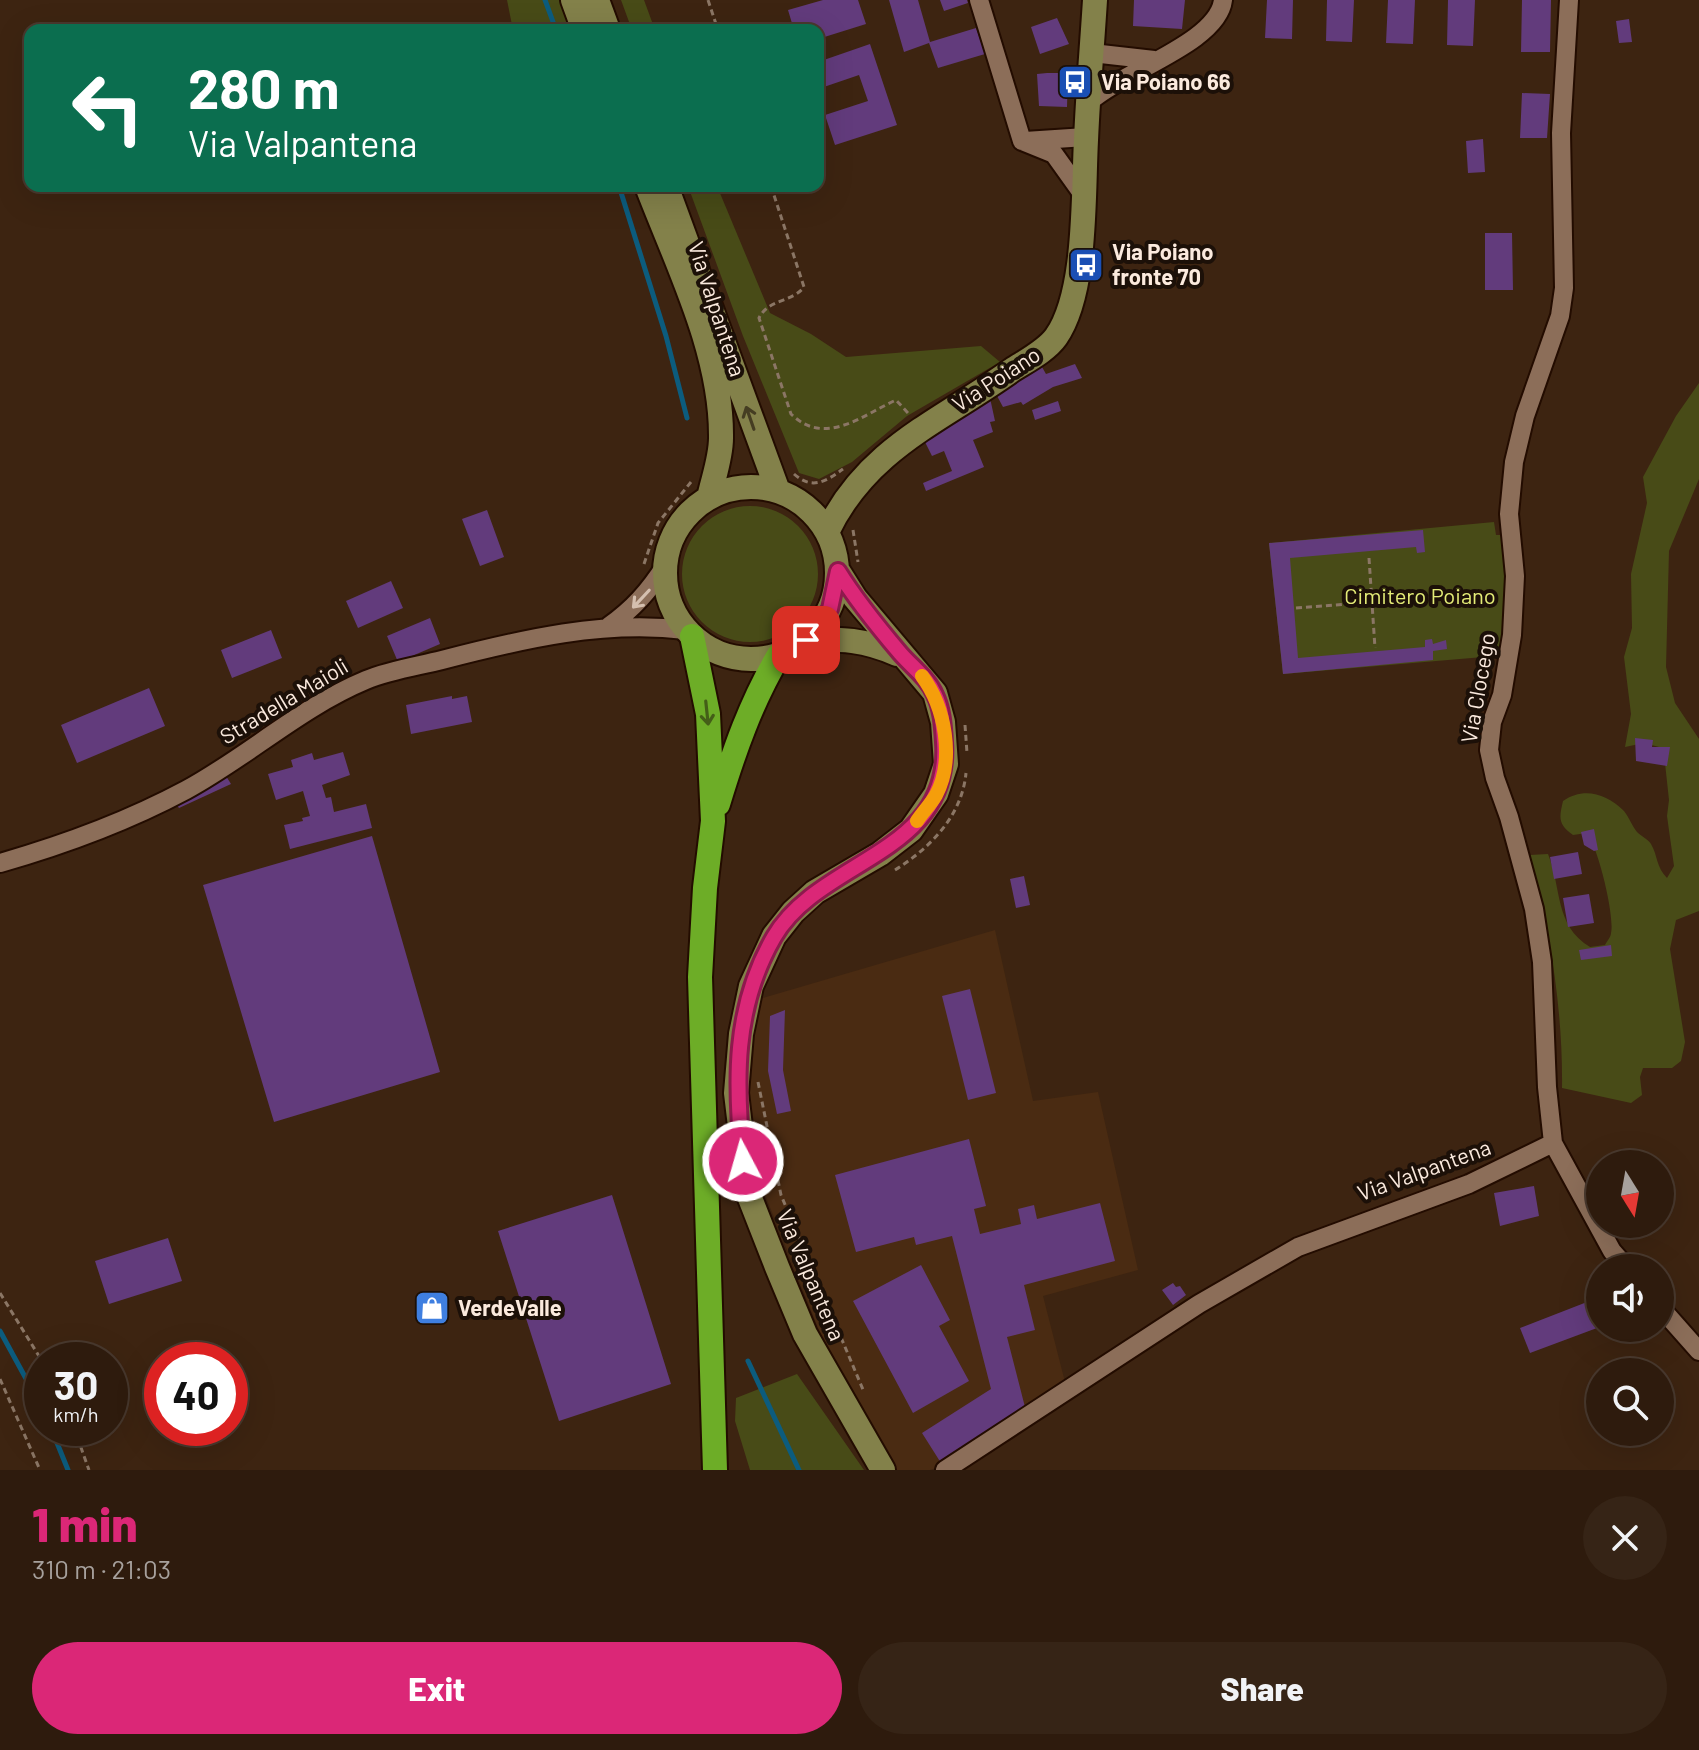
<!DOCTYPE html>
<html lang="en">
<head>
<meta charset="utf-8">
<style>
  :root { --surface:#2e1b0d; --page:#362416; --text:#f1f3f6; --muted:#a7a19d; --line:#49392e; --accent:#db2777 }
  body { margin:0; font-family:Barlow,sans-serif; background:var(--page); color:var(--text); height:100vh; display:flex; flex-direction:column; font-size:30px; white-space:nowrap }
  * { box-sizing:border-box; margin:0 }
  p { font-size:26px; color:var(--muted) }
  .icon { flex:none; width:44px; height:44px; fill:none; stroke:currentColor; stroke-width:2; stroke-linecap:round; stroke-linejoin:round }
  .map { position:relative; height:1470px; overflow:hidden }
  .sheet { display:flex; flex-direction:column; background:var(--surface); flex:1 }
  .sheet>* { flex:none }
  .top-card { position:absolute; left:24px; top:24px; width:800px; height:168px; border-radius:16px; box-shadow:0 8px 32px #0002,0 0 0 2px var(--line); background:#0b6e4f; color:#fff; overflow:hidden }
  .needle { width:52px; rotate:169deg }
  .fabs { position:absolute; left:1586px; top:1150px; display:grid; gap:16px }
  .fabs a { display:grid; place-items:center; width:88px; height:88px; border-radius:50%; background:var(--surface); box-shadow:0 8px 32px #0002,0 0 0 2px var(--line); font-size:40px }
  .speed { position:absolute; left:24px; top:1342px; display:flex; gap:16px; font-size:40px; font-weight:700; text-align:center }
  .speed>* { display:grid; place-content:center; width:104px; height:104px; border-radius:50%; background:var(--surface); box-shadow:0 8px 32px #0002,0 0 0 2px var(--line); line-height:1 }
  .speed small { font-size:20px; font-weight:400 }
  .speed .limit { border:12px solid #d22; background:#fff; color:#111 }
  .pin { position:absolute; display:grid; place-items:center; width:68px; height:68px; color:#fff; margin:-34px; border-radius:16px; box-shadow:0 4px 12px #0006 }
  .me { position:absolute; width:88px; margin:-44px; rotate:354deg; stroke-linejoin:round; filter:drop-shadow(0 0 6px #0008) }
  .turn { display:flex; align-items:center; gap:28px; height:168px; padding:0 32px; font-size:36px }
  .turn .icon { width:104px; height:104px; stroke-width:2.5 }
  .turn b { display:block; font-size:56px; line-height:68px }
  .round { display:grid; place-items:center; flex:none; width:84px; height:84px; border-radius:42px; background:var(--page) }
  .headline { display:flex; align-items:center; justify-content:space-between; height:136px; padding:0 32px }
  h1 { font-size:48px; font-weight:800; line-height:60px; color:var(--accent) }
  .button { display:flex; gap:16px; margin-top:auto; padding:16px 32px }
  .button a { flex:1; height:92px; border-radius:48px; background:var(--accent); color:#fff; font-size:32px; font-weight:800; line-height:92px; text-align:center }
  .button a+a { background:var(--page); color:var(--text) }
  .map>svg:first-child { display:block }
  .built { fill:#4a2b12 }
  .green { fill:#484b17 }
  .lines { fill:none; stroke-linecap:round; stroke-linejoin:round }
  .stream { stroke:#0c5c7e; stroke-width:5 }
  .building { fill:#623b7c }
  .street-casing { stroke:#230c00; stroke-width:22 }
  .secondary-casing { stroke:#230c00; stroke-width:28 }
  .highway-casing { stroke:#230c00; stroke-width:28 }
  .path { stroke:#8b7665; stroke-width:3; stroke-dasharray:6 4; stroke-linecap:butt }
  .street { stroke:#8c6e59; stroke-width:18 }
  .secondary { stroke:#83814a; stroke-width:24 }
  .highway { stroke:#6dad27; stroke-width:24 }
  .oneway { stroke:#453d22 }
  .oneway2 { stroke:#d4bfaf }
  .oneway3 { stroke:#445e18 }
  .route-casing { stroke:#8e194d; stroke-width:20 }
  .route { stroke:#db2777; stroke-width:14 }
  .slow { stroke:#f59e0b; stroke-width:14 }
  .labels { text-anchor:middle; stroke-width:8; stroke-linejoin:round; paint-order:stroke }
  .poi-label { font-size:22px; font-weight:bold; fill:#fbeade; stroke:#1c1008; text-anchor:start }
  .street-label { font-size:22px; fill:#fbeade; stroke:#1c1008 }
  .park-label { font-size:22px; fill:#e4ec77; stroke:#1c1008 }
</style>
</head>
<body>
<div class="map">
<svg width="1699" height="1470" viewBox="0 0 1699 1470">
  <rect width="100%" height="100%" fill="#3d2411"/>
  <path class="built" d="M995,930L1033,1101L1098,1092L1138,1270L1043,1296L1065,1382L939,1467L930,1470H893L840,1383L762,1187L738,1078L732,1007Z"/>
  <path class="green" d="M507,0H564L574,30H513Z
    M621,0H644L655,30H632Z
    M688,186H717L770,313L811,334L846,357L981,346L1000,362L907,416L852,462L819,479L799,473L743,336Z
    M1699,383V479L1669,551L1666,667L1675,703L1699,739V911L1676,920L1670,949L1685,1042L1681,1061L1672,1068H1643L1640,1077L1642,1095L1631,1103L1562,1088C1563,1010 1550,930 1530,855L1548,854C1562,888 1554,925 1590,947L1605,945C1607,941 1611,937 1611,933C1615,916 1598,847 1587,833L1573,835C1558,824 1559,818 1563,801C1583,787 1606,793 1624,811C1629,817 1632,826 1637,832C1641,836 1649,840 1651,844C1658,856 1656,867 1667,878L1674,866L1667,816L1669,800L1664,754L1659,747L1644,743L1625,747L1631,714L1624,657L1632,628L1631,574L1647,503L1643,477L1676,416Z
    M682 574a68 68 0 1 1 136 0a68 68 0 1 1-136 0Z
    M1494,522L1496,535H1503L1507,586V655L1283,674L1269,543Z
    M797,1374L864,1470H750L735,1421L736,1398Z"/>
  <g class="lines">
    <path class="stream" d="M545,0L556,30
      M619,186L666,336L687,418
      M0,1331L42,1408
      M748,1361L799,1470
      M51,1428L68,1470"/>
  </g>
  <path class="building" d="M823,0H858L866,24L818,39V30H794L788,10Z
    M889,0H918L930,42L976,28L985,54L938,68L929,43L904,52Z
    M940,0H967L968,3L944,11Z
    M1134,0H1185L1182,29L1133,26Z
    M1267,0H1293L1292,39L1265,38Z
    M1327,0H1354L1352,42L1326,41Z
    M1388,0H1415L1413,44L1386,43Z
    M1448,0H1475L1473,46L1447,45Z
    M1522,0H1551L1550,52H1521Z
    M1057,18L1069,44L1040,54L1031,27Z
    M1629,19L1632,42L1619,43L1616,21Z
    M870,44L897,125L835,145L825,115L868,101L859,75L818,89V62Z
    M1047,73H1068L1067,107L1039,106L1037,74Z
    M1522,93L1550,94L1547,138H1520Z
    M1483,139L1485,172L1468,173L1466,141Z
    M1485,233H1512L1513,290H1485Z
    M1075,364L1082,378L1053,387L1023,405L1021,402L1003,407L996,394L1042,367L1046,374Z
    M990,398L995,421L990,422L993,432L973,440L984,467L926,491L923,483L952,471L944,451L932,456L924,440Z
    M1058,401L1061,411L1035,420L1032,410Z
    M487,510L504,557L480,566L462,519Z
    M1423,530L1425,552L1417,553L1416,547L1290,558L1298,658L1425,647V640L1432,639L1433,644L1446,640L1447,649L1433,651V660L1283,674L1269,543Z
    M391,581L403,608L358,628L346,601Z
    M430,618L440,644L398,662L387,636Z
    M271,630L282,658L232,678L221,650Z
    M149,688L165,726L77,763L61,725Z
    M452,696V699L467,696L472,722L411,734L406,705Z
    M1635,738L1653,740L1652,747H1670L1667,766L1636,761Z
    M343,752L350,775L322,785L326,798L331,797L334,812L366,804L372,828L290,849L284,825L303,821L302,818L310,816L303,791L276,800L268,774L293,767L291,760L312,753L314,760Z
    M226,776L231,784L179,808L176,804Z
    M1594,829L1598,850L1594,851L1584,845L1581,832Z
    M372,836L440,1072L274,1122L203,885Z
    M1578,852L1582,874L1554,879L1550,857Z
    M1024,876L1030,905L1016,908L1010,879Z
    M1589,894L1594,923L1568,927L1563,898Z
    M1611,945L1612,956L1581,960L1579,950Z
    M970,989L996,1093L968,1100L942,996Z
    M785,1010L783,1070L791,1111L777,1114L768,1071L770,1016Z
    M969,1139L986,1206L974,1209L980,1234L1021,1224L1018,1209L1034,1205L1037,1219L1100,1203L1115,1261L1024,1285L1035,1330L1007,1337L1026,1411L941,1463L922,1433L991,1389L952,1236L916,1245L914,1237L856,1252L835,1175Z
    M1534,1186L1539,1216L1500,1226L1494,1193Z
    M612,1195L671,1384L559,1421L498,1231Z
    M168,1238L182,1281L109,1304L95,1261Z
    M921,1265L950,1320L939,1326L969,1381L913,1413L853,1301Z
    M1173,1283L1176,1287L1180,1286L1186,1295L1173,1305L1162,1290Z
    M1587,1302L1597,1328L1530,1353L1520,1328Z"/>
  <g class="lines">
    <g class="street-casing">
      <path id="street" d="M979,0L1022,141
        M1569,0L1561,133L1564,288L1560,316L1525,416L1514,462L1509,514L1515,576L1512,635L1502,695L1492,722L1489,750L1495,778L1509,817L1534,909L1542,962L1547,1087L1553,1143L1612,1251L1627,1268
        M1092,53L1154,60
        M1089,102C1123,71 1218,43 1223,0
        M1022,141L1054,154L1084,196
        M1025,141L1086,137
        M609,626C633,609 649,591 665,566
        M0,863C63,845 128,821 186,790C247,757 301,707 366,680C390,670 418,666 442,660C523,639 603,620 686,630
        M1660,1307L1699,1351
        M945,1470L1199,1304L1298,1247L1469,1184L1553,1143"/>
    </g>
    <g class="secondary-casing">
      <path id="secondary" d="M573,0L584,30
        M597,0L608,30
        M647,186C677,265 722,352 721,438C721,458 713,479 709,498
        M666,186L778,491
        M665 573a86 86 0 1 1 172 0a86 86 0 1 1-172 0Z
        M827,532C867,448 941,421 1012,370C1026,361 1046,351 1056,337C1087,293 1083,194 1086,140C1088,93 1092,47 1095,0
        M838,571L855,598L935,693L943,722L946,764L936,794L911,830L880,854L815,892L793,912L774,936L751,986L741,1034L736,1093L748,1193L777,1267L805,1334L883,1470
        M806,640C840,638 866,640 897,654"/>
    </g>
    <g class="highway-casing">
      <path id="highway" d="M692,636L708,714L713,821L705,888L700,977L715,1470
        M718,804C734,751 751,702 779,655"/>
    </g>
    <path class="path" d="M708,0L718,30
      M771,186L804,287C793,302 768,299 759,318L791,414C825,447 861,416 896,400L908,413
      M794,474C812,490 825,482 843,469
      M853,530L858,562
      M1369,558L1375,648
      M644,564L658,523L691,482
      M1296,608L1495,593
      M965,725L967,753
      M895,870C930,848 962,816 966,773
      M758,1082L781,1195L864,1392
      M0,1293L42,1361
      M0,1379L40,1470
      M74,1428L89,1470"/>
    <use href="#street" class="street"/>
    <use href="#secondary" class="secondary"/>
    <use href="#highway" class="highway"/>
  </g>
  <defs><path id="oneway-shaft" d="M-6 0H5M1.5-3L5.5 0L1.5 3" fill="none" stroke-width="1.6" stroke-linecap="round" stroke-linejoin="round" transform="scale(2)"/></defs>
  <use class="oneway" href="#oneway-shaft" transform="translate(750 418) rotate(-109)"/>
  <use class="oneway2" href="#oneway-shaft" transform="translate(641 599) rotate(133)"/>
  <use class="oneway3" href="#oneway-shaft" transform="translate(707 713) rotate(84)"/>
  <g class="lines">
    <g class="route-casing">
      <path id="route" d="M743,1161C735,1083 733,1008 774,937C820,858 952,855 944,742C943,726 942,709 935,695C928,678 912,667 900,653C878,627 856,600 838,571L830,609L806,640"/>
    </g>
    <use href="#route" class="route"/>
    <path class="slow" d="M917,821C923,812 931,804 936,795C955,759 945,707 922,676"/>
  </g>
  <defs>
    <g id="bus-square" transform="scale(1.8)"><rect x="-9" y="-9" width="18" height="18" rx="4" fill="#1a4fb4" stroke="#1c1008"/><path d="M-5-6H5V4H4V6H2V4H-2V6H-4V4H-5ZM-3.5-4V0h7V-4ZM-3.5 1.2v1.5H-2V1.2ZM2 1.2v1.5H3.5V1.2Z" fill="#fff"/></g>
    <g id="shop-square" transform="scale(1.8)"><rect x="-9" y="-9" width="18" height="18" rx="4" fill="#3f7fe0" stroke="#1c1008"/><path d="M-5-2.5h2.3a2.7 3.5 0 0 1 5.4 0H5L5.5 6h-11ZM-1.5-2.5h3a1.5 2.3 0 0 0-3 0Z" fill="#fff"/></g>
  </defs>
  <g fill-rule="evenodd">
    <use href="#bus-square" x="1075" y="82"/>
    <use href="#bus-square" x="1086" y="265"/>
    <use href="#shop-square" x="432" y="1308"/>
  </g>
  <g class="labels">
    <g class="poi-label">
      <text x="1101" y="90">Via Poiano 66</text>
      <text x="1112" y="260">Via Poiano<tspan x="1112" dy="25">fronte 70</tspan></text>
      <text x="458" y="1316">VerdeValle</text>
    </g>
    <g class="street-label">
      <text transform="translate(717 309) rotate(72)" y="8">Via Valpantena</text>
      <text transform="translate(996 379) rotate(-33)" y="8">Via Poiano</text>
      <text transform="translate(1478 688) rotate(-80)" y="8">Via Clocego</text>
      <text transform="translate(284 701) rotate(-31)" y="8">Stradella Maioli</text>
      <text transform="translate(1424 1170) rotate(-20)" y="8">Via Valpantena</text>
      <text transform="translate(811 1275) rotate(67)" y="8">Via Valpantena</text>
    </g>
    <g class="park-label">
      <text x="1420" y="604">Cimitero Poiano</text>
    </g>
  </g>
</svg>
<div class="fabs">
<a><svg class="needle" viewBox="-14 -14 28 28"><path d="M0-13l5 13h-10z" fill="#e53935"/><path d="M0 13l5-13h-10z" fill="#a7a19d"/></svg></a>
<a><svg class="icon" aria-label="sound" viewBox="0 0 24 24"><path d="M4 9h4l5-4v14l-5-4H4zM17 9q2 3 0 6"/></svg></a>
<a><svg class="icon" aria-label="search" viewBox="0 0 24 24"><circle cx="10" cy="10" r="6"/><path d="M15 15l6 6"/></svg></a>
</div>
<div class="speed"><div>30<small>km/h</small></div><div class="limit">40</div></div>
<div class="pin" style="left:806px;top:640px;background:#d93025"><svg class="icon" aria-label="arrive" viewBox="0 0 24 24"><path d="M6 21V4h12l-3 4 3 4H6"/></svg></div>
<svg class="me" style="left:743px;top:1161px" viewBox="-20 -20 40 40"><circle r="17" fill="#db2777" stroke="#fff" stroke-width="3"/><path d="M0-11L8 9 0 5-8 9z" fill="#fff"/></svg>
<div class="top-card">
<div class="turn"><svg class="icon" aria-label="left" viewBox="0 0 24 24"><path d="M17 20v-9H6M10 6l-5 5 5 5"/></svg><div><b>280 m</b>Via Valpantena</div></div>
</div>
</div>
<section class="sheet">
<div class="headline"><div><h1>1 min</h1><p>310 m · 21:03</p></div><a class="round"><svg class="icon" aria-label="close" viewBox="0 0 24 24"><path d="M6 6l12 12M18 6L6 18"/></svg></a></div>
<div class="button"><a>Exit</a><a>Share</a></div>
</section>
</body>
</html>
